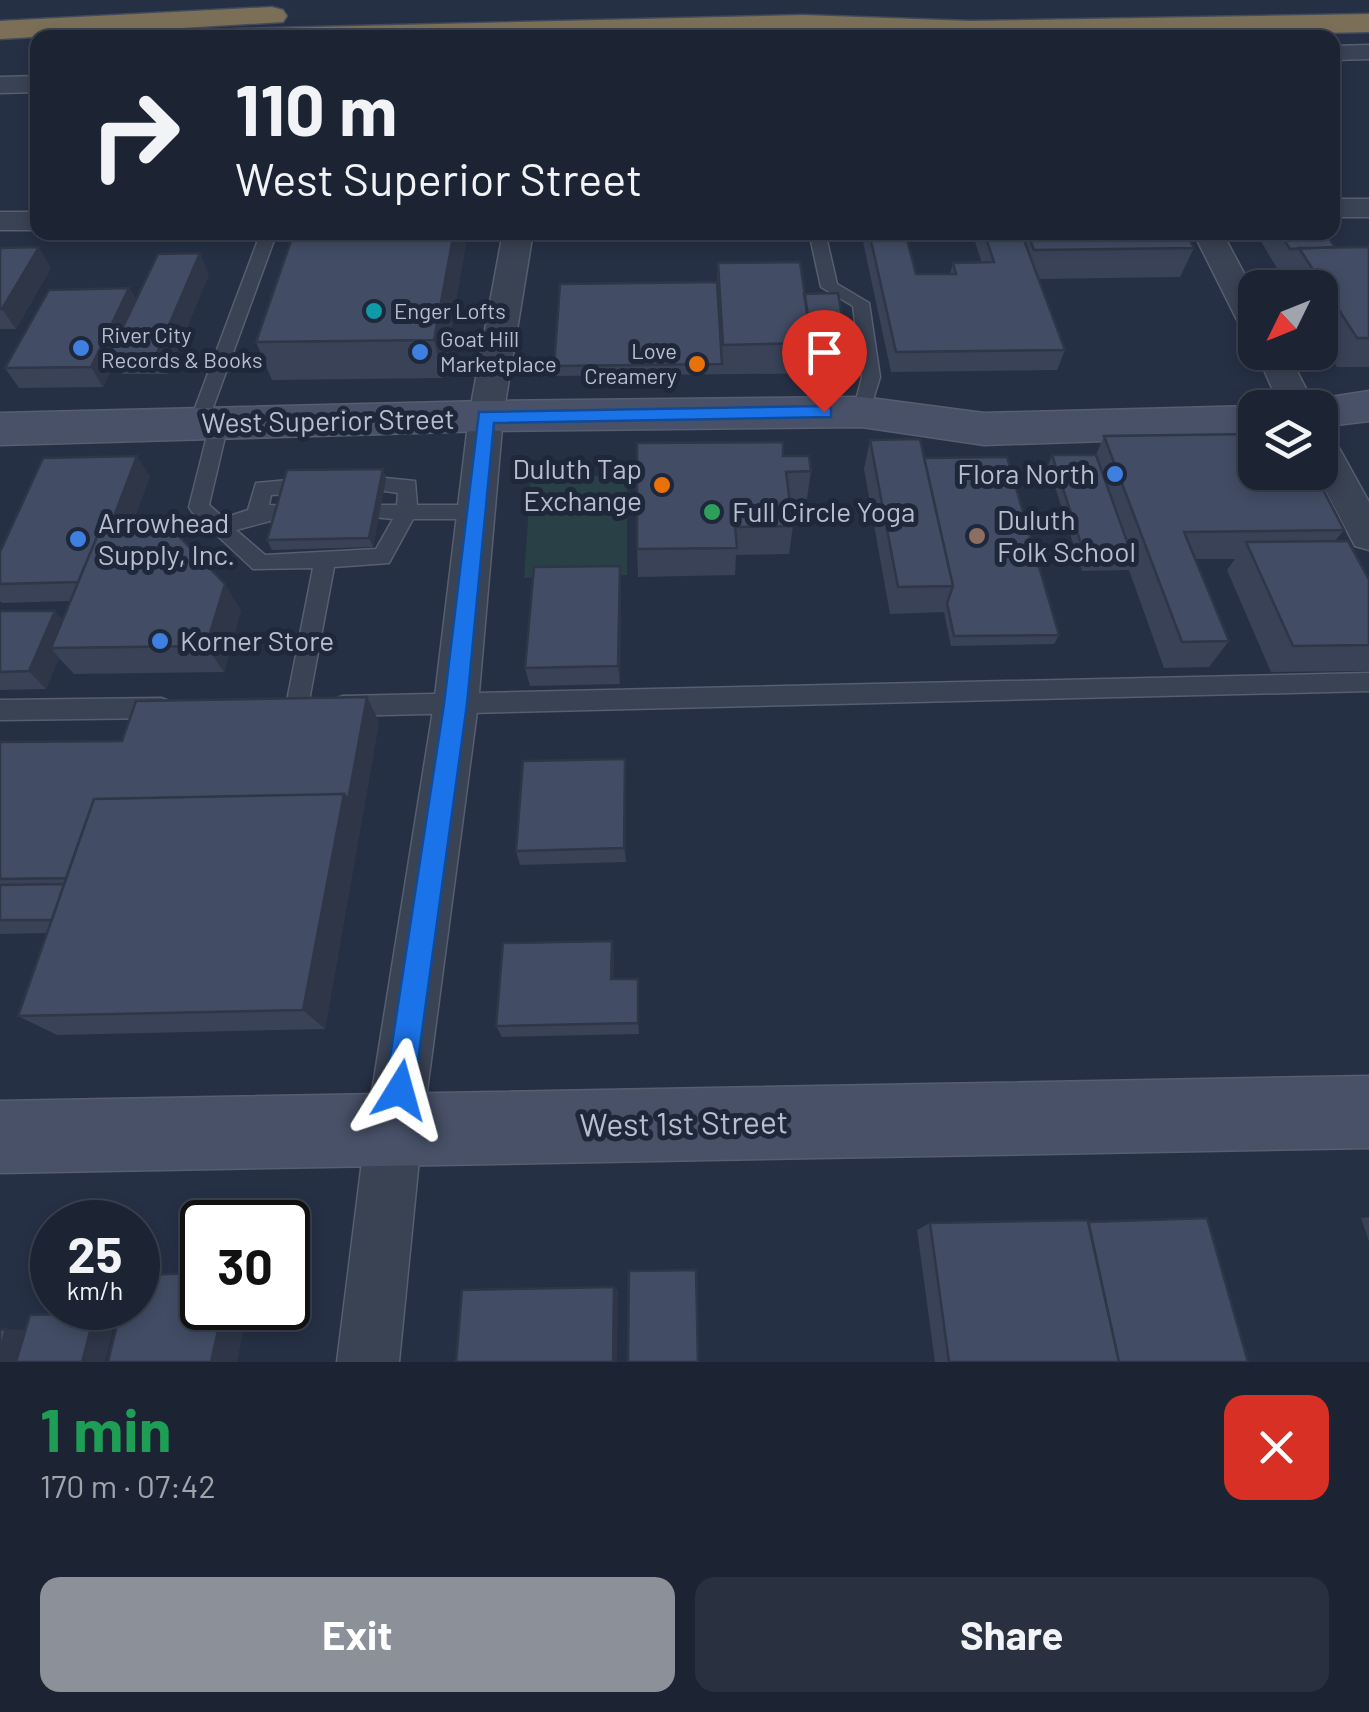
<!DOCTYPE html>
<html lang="en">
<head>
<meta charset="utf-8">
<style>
  :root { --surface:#1c2434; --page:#293040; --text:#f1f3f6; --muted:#a0a4ac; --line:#3a414f; --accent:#8c9099 }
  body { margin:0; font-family:Barlow,sans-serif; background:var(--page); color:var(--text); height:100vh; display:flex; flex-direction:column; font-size:38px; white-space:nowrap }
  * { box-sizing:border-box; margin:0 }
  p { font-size:32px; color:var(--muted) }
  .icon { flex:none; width:55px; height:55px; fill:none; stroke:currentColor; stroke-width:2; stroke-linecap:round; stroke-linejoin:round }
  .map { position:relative; height:1362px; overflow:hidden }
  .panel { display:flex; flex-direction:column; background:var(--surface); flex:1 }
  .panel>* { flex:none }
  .hud { position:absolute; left:30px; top:30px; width:1310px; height:210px; border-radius:20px; box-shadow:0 5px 15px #0003,0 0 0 2px var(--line); background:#1c2434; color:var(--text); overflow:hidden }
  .needle { width:65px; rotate:227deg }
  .buttons { position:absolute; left:1238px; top:270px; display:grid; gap:20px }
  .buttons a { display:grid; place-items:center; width:100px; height:100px; border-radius:20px; background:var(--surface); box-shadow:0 5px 15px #0003,0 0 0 2px var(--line); font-size:50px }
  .speed { position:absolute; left:30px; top:1200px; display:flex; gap:20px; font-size:50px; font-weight:700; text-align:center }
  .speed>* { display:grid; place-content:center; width:130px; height:130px; border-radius:50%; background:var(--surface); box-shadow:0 5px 15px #0003,0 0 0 2px var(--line); line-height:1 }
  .speed small { font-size:25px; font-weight:400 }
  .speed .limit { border:5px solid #111; border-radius:15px; background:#fff; color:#111 }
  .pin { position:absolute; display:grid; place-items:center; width:85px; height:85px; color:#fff; margin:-102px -42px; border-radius:50% 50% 50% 0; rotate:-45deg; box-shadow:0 0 10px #0007 }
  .pin .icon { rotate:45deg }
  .me { position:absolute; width:110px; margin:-55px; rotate:8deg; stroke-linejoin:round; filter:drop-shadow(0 0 8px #0008) }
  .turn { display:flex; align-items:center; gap:35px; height:210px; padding:0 40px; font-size:45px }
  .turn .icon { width:130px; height:130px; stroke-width:2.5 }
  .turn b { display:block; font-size:70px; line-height:85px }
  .round { display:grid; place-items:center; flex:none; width:105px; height:105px; border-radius:20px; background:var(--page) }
  .head { display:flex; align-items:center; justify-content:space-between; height:170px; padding:0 40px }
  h1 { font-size:60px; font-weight:700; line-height:75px; color:#1e9e55 }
  .cta { display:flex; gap:20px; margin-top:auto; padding:20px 40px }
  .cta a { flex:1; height:115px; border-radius:20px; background:var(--accent); color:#fff; font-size:40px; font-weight:700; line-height:115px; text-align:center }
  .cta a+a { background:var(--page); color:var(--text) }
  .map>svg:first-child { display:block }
  .green { fill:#284046 }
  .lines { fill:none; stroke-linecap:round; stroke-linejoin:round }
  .lane-casing { stroke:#565e6f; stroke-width:3 }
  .street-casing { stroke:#565e6f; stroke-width:3 }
  .secondary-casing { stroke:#565e6f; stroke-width:3 }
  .highway-casing { stroke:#424b5c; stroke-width:3 }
  .lane { fill:#3a4354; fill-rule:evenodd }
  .street { fill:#3a4354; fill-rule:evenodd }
  .secondary { fill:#485168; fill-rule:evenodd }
  .highway { fill:#7b7057; fill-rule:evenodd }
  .wall { fill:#394257 }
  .shaded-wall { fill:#2e3647 }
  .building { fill:#424d65; stroke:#2e3647; stroke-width:2.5 }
  .route { fill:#1a73e8; stroke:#114b97; stroke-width:2.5 }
  .culture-dot { fill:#0f9aa8; stroke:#1f283a; stroke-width:4 }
  .shop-dot { fill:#3f7fe0; stroke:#1f283a; stroke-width:4 }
  .food-dot { fill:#e8710a; stroke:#1f283a; stroke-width:4 }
  .leisure-dot { fill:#2e9e5b; stroke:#1f283a; stroke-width:4 }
  .education-dot { fill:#8d6e63; stroke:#1f283a; stroke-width:4 }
  .labels { text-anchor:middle; stroke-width:10; stroke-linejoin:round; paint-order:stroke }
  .far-poi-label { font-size:22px; fill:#b8bece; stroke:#1f283a; text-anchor:start }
  .street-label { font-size:28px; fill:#b8bece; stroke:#1f283a }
  .poi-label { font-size:28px; fill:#b8bece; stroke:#1f283a; text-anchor:start }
  .near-street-label { font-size:32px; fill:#b8bece; stroke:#1f283a }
</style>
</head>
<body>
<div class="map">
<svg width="1369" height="1362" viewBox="0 0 1369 1362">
  <rect width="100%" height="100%" fill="#263045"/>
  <path class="green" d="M627,475V575L524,578L531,477Z"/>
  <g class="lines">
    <g class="lane-casing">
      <path id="lane" d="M261,232H277L207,424L205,428H191L189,424Z
        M809,232H825L837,284L869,303L880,377L868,416L862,418L853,412L862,377L853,306L821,287Z
        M219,418L228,424L209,505L224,518L248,510L256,483L289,480L299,487L289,494L271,495L269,505L289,506L292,511L289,516L236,530L265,555L376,549L393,519L373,517L370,512L380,505H397L398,493L378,490L375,485L385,478L415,481L417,505H478L488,512L478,519H413L389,563L334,567L308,706L305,713L297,716L289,713L286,706L313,568L253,569L192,512L189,507L210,424Z
        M1369,673V691L343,716L335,713L332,706L335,699L343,696Z
        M161,698L169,701L172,708L169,715L161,718L0,720V700Z"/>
    </g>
    <g class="street-casing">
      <path id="street" d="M1369,45V59L1332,60V46Z
        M38,76V92L0,93V77Z
        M1332,199H1369V217H1332Z
        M0,212H38V230H0Z
        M503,232H533L503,416L478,704L422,1129L399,1362H337L366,1129L434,704L469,416Z
        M1193,232H1222L1255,294V334L1244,331L1239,324Z
        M1255,350L1287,352L1316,408H1281Z
        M1320,434L1333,437L1369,502V550L1355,546L1316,472H1320Z"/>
    </g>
    <g class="secondary-casing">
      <path id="secondary" d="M1369,391V421L1320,427V408H1300L1304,401Z
        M862,397L984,413L1255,406L1262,408H1255V436L984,445L862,427L486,431L0,445V413L486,401Z
        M1369,1076V1148L0,1173V1101Z"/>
    </g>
    <g class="highway-casing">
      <path id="highway" d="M272,7L283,10L287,16L283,22L0,39V21Z
        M1369,14V32L1062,38L803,33L625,38H219L223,31L234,29L803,15L970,21Z"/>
    </g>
    <use href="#lane" class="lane"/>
    <use href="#street" class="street"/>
    <use href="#secondary" class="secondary"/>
    <use href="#highway" class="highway"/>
  </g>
  <path class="wall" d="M863,232H905L916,274H950L953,263H982L973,236L974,232H1186L1194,248L1180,277L1038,279L1065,350L1057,370L891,372L862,237Z
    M1325,232L1335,247H1369V367H1337L1320,339V288H1289L1282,277L1287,270H1278L1256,233Z
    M466,243L443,378L272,380L256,342Z
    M0,248L51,268L16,329H0Z
    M718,263L804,294L850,362L849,373L555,376L554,366L717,282Z
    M209,274L168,374H122L115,362L103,387L19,388L5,368L129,288L136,300Z
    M1104,436L1344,530L1335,541L1369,580V671L1271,672L1227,570L1235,559H1195L1229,641L1209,667L1164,668L1129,570L1082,571L1048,465L1052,455H1096Z
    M870,440L924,458L1059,635L1054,644L951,646L944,612L890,614L864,469Z
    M783,456L811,471L807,499L790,500L793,526L789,554L736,555L735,575L638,577L637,549Z
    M383,469L386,479L373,547L272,550L267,540Z
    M150,476L131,527L241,610L224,672L74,674L59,658L46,689L0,690V611L63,620L70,601L2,603L0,601V552Z
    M620,566L621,585L620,684L530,686L525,668Z
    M379,722L325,1029L57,1035L18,1016L47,933L0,934V742L122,741Z
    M625,759L626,775V862L520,865L516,851Z
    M614,954L613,979L639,990V1034L502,1037L496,1026Z
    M1369,1217V1241L1361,1218Z
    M1088,1222L1248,1362H935L917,1230L930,1223Z"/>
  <path class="shaded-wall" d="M454,232H464L466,243L443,378L434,340Z
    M39,247L51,268L16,329L2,309Z
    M200,253L209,274L168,374L157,353Z
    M129,288L140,309L110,354L115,362L103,387L91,367Z
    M137,456L150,476L103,600L89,582Z
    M383,469L386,479L373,547L369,538Z
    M620,566L621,585L620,684L618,666Z
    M225,584L241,610L224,672L206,646Z
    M55,611L71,629L51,648L59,658L46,689L29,671Z
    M367,697L379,722L325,1029L303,1010L344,794Z
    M625,759L626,775V862L624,848Z
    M612,941L614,954L613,991L611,979Z
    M638,979L639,990V1034L638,1023Z
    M614,1287L618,1290L617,1362H613Z
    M223,1308H248L237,1362H211Z
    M95,1313L117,1314L105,1362H82Z
    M6,1329L32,1330L22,1362H0V1350Z"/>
  <path class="building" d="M294,232H454L434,340L256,342Z
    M869,232H905L916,274H956L953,263L994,262L984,232H1021L1065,350L896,352Z
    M1027,232H1186L1194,248L1034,250Z
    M1279,232H1325L1335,247L1290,249Z
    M39,247L2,309H0V248Z
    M1369,247V338H1357L1299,248Z
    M200,253L157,353L110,354L158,254Z
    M800,262L812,343L723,345L718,263Z
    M717,282L722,364L554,366L560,284Z
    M129,288L91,367L5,368L49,290Z
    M838,293L850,362L809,363L812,343L804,294Z
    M1255,434V472H1314L1344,530L1184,532L1229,641L1182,642L1104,436Z
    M920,439L953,586L898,587L870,440Z
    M783,442V456H809L811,471L786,472L793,526L735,527L737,548L637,549V443Z
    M1052,455H1096L1134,561L1087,562Z
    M137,456L110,527H101L78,582L0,584V552L43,458Z
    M1007,457L1059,635L954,636L947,603L953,586L924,458Z
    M383,469L369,538L267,540L287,470Z
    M169,526L225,584L206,646L51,648L101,527Z
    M1348,541L1369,580V645L1293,646L1246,542Z
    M620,566L618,666L525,668L534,567Z
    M0,611H55L29,671L0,672Z
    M367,697L348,800L344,794L94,799L66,878L0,879V742L122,741L136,701Z
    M625,759L624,848L516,851L523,761Z
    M344,794L303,1010L18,1016L94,799Z
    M64,884L52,920H0V885Z
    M612,941L611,979H638V1023L496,1026L503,943Z
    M1207,1218L1248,1362H1119L1088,1222Z
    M1088,1220L1119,1362H949L930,1223Z
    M696,1270L698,1362H628L629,1271Z
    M202,1273V1308H223L211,1362H108L121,1308H138V1275Z
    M614,1287L613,1362H456L462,1290Z
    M95,1313L82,1362H16L30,1315Z
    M6,1329L0,1350V1330Z"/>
  <path class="route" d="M824,406L831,408V417L494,423L467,704L414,1090L410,1100L400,1105L389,1100L385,1090L444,704L479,412Z"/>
  <circle class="culture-dot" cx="374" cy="311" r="10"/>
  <g class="shop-dot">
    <circle cx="81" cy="348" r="10"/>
    <circle cx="420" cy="352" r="10"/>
    <circle cx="1115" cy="474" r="10"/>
    <circle cx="78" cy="539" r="10"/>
    <circle cx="160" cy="641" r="10"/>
  </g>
  <g class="food-dot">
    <circle cx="697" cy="364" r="10"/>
    <circle cx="662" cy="485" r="10"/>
  </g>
  <circle class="leisure-dot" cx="712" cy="512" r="10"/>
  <circle class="education-dot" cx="977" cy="536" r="10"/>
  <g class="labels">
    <g class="far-poi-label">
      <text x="394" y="319">Enger Lofts</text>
      <text x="101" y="343">River City<tspan x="101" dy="25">Records &amp; Books</tspan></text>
      <text x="440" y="347">Goat Hill<tspan x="440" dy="25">Marketplace</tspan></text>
      <text x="677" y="359" text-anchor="end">Love<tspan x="677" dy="25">Creamery</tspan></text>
    </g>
    <g class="street-label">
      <text transform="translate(328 421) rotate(-1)" y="10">West Superior Street</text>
    </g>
    <g class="poi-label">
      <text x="642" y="479" text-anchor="end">Duluth Tap<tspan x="642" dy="32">Exchange</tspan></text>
      <text x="1095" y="484" text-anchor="end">Flora North</text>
      <text x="732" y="522">Full Circle Yoga</text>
      <text x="997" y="530">Duluth<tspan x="997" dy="32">Folk School</tspan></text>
      <text x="98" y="533">Arrowhead<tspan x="98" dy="32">Supply, Inc.</tspan></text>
      <text x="180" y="651">Korner Store</text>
    </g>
    <g class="near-street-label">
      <text transform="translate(684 1124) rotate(-1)" y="11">West 1st Street</text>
    </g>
  </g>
</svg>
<div class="buttons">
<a><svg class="needle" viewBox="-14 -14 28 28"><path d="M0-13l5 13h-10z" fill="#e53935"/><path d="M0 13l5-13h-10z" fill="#a0a4ac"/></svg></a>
<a><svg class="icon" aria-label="layers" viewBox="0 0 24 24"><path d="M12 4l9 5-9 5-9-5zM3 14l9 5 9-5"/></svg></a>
</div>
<div class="speed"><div>25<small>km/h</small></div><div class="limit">30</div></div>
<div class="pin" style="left:824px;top:412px;background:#d93025"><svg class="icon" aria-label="arrive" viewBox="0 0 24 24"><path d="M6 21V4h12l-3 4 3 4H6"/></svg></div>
<svg class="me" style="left:400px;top:1090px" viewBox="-20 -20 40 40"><path d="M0-17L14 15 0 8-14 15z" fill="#1a73e8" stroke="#fff" stroke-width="4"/></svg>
<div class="hud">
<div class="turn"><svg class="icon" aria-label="right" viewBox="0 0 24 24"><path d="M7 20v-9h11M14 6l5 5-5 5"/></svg><div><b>110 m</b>West Superior Street</div></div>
</div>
</div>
<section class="panel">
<div class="head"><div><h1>1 min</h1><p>170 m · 07:42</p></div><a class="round" style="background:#d93025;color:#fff"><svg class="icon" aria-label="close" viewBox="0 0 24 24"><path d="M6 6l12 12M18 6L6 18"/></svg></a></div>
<div class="cta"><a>Exit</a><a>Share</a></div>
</section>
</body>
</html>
